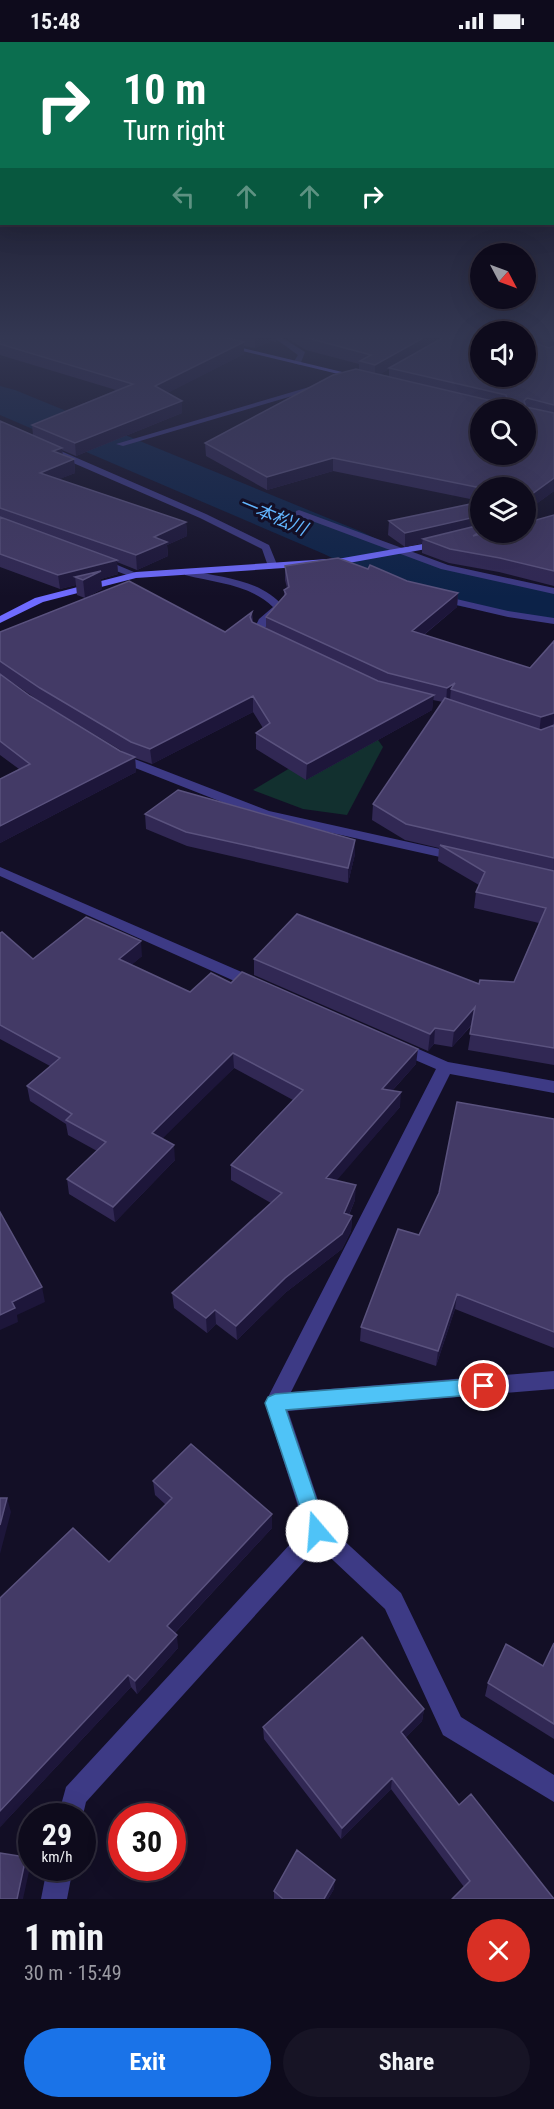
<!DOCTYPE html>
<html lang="en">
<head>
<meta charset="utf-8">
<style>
  :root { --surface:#0e0b1c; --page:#171425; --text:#f1f3f6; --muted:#9b9ba3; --line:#2e2b3b; --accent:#1a73e8 }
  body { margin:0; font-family:"Roboto Condensed","Noto Sans JP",sans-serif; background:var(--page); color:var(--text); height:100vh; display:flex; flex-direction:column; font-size:22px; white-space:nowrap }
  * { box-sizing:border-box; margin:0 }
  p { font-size:20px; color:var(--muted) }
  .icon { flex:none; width:33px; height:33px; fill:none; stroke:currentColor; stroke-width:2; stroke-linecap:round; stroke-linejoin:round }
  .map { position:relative; height:1857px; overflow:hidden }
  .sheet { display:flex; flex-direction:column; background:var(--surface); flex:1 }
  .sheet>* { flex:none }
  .guide { position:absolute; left:0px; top:0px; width:555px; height:183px; box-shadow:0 6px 24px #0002,0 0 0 2px var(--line); background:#0b6e4f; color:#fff; overflow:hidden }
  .needle { width:39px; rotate:131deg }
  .tools { position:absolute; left:470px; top:201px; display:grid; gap:12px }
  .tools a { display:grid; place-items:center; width:66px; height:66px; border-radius:50%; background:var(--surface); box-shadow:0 6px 24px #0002,0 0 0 2px var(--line); font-size:30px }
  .speed { position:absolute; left:18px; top:1761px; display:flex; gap:12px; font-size:30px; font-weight:700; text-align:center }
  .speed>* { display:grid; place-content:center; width:78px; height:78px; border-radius:50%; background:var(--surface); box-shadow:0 6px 24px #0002,0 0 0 2px var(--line); line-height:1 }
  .speed small { font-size:15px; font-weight:400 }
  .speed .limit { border:9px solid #d22; background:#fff; color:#111 }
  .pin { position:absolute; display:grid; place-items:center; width:51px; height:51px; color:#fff; margin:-26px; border:3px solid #fff; border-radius:50%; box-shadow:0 2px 6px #0007 }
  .me { position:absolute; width:66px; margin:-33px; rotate:342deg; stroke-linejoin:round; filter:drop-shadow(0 0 4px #0008) }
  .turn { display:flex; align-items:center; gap:21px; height:126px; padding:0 24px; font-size:27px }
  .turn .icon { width:78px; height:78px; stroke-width:2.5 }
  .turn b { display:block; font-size:42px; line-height:51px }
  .lanes { display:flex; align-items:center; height:57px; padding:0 24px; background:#0003; justify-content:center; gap:30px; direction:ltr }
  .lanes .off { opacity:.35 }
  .round { display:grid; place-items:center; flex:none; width:63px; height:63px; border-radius:32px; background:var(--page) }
  .summary { display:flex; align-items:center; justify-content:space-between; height:102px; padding:0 24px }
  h1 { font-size:36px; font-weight:700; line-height:45px }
  .action { display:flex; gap:12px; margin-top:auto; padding:12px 24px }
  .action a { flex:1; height:69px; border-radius:36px; background:var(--accent); color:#fff; font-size:24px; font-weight:700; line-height:69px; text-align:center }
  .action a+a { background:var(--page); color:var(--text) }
  .status { display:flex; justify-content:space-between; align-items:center; height:42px; padding:0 30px; background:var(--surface); direction:ltr }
  .status svg { height:16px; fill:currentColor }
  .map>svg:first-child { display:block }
  .green { fill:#12302f }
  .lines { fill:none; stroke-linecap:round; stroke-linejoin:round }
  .river { fill:#0c2248; fill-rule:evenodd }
  .lane { fill:#3d3a85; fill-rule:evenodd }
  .street { fill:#3d3a85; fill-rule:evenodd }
  .secondary { fill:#6f6bff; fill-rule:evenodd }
  .wall { fill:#312854; fill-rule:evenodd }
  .shaded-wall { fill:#1d163a }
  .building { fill:#433a66; stroke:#5a527e; stroke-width:1.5; fill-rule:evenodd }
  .route { fill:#4fc3f7; stroke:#337fa1; stroke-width:1.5 }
  .labels { text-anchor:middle; stroke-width:6; stroke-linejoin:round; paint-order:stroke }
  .far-water-label { font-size:18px; font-style:italic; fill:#62b6ff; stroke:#130f26 }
</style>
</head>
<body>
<div class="status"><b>15:48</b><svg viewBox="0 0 49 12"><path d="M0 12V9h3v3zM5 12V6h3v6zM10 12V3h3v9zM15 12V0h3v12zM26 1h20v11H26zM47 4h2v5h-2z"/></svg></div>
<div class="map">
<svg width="554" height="1857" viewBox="0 0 554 1857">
  <rect width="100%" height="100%" fill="#130f26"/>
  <path class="green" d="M371,688L383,705L347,773L303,767L253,748L332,701Z"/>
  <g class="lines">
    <path class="river" d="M0,344L15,348L362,490L407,512L487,536L554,547V581L459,564L369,534L324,512L0,373Z"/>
    <path class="lane" d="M41,403H47L206,472L269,503L278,525L269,527L262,507L200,476L41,407Z"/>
    <path class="street" d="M273,295H281L305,310L300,323L293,321L298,313Z
      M316,343L323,345L123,404L116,402Z
      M299,468L448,523L554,546V552L441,527L296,473V469Z
      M95,517H103L141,533L132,535L95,521Z
      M189,528C222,536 261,537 284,565L268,581L263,590L272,595V599H264L252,591L259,577L273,565C249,542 216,541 185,533V529Z
      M439,553L508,569L554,576V582L508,575L435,558V554Z
      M119,711L269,769L458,811L465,815L458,819L260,775L115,718L113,715L115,712Z
      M0,825L260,938L263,942L255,947L250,946L0,834Z
      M398,998L448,1020L554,1039V1051L450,1032L291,1350L554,1329V1347L288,1369L326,1482L401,1551L461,1675L554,1733V1760L443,1693L385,1567L318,1504L86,1760L82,1777V1774H58L66,1745L305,1486L265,1361L436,1027L392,1008L390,1004L392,1000Z
      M47,1826H73L67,1857H41Z"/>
    <path class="secondary" d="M184,295H197L363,335L359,337Z
      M440,499L443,500V504L343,522L136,536L43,560L0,581V574L35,556L136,530L343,516Z"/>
  </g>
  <path class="wall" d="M0,295H276V300L271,299L255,306L244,304V312L167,351L182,371L76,414L62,408L63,413L74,417L75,431L59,437L186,480L187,494L167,503L168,514L137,528L117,520L118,532L101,537L102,547L85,556L77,553L76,543L60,547L0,525V379L33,393L32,383L116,348L0,313Z
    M285,295H554V449L525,470V446H480V459L333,429L267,448L206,414L205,401L359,327V322L306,308ZM389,327V334L380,332L382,331Z
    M554,473V544L499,530L449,521L422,511V501L405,505L388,493L389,479L480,490H525Z
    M285,524L368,527L407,539L458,551L457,565L424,593L530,626L554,599V1023L468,1008L472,983L452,1005L434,1002L428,1009L254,933V917L479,942L514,940L539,881L474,866L476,850L479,843L438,819L439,806L405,798L372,778L373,762L443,660L433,658L432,668L306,738L256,707V691L263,686L253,670L152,722L135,716L136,730L0,801V737L19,727L0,713V590H225L252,570L253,581L266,587V575L284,554V548L287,546L285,538ZM6,636L42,661L127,712L120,709L30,654Z
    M145,772L355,798V812L348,841L187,804L146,787Z
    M0,891L33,917L142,914L131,923L190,950L231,941L416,1022L392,1049L400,1065L336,1138L355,1158L349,1173L352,1174L351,1189L342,1207L285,1251L237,1298L216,1282L207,1291L174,1266L172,1251L271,1161L231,1138V1123L293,1058L234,1026L162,1096L175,1118L115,1180L69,1152L67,1137L97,1109L68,1093L66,1082L30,1059L27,1044L50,1024L0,997Z
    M554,1077V1306L455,1267L436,1324L360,1299L361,1285L419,1193Z
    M153,1439L272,1486L175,1591L178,1606L137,1652L131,1645L0,1785L109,1520L166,1463L155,1453Z
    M554,1601V1697L485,1654L488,1641L543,1624Z
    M424,1667L422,1679L405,1696L459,1763L554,1857L464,1845L391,1747L341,1797L264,1697L263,1685Z
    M334,1847L328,1857H274V1849Z"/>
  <path class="shaded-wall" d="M255,295H270L271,299L255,306Z
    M425,295H445L375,335V323Z
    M244,300V312L156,357L155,344Z
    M182,359V371L76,414L75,401Z
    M62,406L63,419L53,409Z
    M333,416V429L267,448V435Z
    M74,417L75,431L42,444L40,431Z
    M554,436V449L525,470V457Z
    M480,474V483L423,497L422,501L405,505V491Z
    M186,480L187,494L167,503L168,514L137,528L136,513L154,495Z
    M117,518L118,532L101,537L102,547L85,556L83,538L75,535L76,543L60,547L58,533Z
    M458,551L457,565L411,603L412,589Z
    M455,641L451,647L450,658L446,661L447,646Z
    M434,653L432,668L306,738L307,722Z
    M253,654V670L152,722L150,707Z
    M554,671L553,686L539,691L541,675Z
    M135,715L136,730L0,801V784Z
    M355,798V812L348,841V826Z
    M141,899L142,914L121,932L119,917Z
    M475,965L473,981L452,1005L454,989Z
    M435,986L434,1002L428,1009L430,992Z
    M418,1007L416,1022L380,1062L382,1047Z
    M233,1011L234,1026L153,1106L152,1091Z
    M401,1050L400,1065L326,1151V1136Z
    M174,1103L175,1118L115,1180L113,1165Z
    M356,1143L355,1158L343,1186L344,1171Z
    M352,1174L351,1189L342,1207L285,1251L237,1298L236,1284Z
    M42,1245L45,1260L17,1273L18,1280L0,1288V1273L12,1260Z
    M457,1252L455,1267L436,1324L438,1309Z
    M215,1268L216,1282L207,1291L206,1276Z
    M7,1456L11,1470L0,1512V1483Z
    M272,1472V1486L169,1597L167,1584Z
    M177,1593L178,1606L137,1652L135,1639Z
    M128,1633L131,1645L0,1785V1769Z
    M424,1667L422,1679L399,1702L401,1690Z
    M392,1736L391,1747L341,1797L342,1786Z
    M26,1815L30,1825L23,1857H17Z
    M335,1838L334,1847L328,1857H324Z"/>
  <path class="building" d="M0,295H223L244,300L155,344L182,359L75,401L32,383L133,342L0,302Z
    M304,295H425L375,323L360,319L371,313Z
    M444,295H480V334H525V296L526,298L549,306L554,304V363L527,356L524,359L526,365L554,371V436L525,457V446H481L333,416L267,435L205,401L333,333L356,327L488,358L507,357L506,353L389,326ZM480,368H525V412H480Z
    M542,295H554V299Z
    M0,379L62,406L53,409L74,417L40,431L186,480L154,495L167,500L136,513L0,466Z
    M480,460V474L405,491L389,479Z
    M554,473V529L500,516L450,507L423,497L480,483V490L473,494L488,490H525V481Z
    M0,475L117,518L58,533L0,512Z
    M338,516L368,527L370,523L407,539L458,551L412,589L530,626L554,599V671L541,675L451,647L455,641L447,646L388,631L266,575L286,552L284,548L289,545L285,524Z
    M101,529L83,538L75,535Z
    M129,539L225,590L252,570L250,575L252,580L378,639L434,653L307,722L256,691L270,681L253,654L150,707L131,700L40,646L0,619V590Z
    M0,632L30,654L120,709L135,715L0,784V737L30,722L0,699Z
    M445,656L541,688L554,683V816L406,782L373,762Z
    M178,748L355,798L348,826L186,790L145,772Z
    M440,803L554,829V1006L470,992L475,965L454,989L435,986L430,992L254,917L297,872L479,942L480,938L514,940L546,866L476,850L485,830Z
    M86,875L141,899L119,917L190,950L211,931L231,941L242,930L418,1007L382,1047L401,1050L326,1136L356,1143L344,1171L352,1174L342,1192L285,1236L236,1284L215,1268L206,1276L172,1251L282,1151L231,1123L303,1048L233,1011L152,1091L174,1103L113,1165L67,1137L106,1100L66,1078L72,1072L27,1044L60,1016L0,983V891L2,890L33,917Z
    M457,1060L554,1077V1290L457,1252L438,1309L361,1285L398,1187L419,1193L439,1151Z
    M0,1170L42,1245L12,1260L15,1266L0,1273Z
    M191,1402L272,1472L167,1584L177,1593L135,1639L128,1633L0,1769V1556L73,1486L109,1520L172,1456L153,1439Z
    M0,1456H7L0,1483Z
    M362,1595L424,1667L401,1690L459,1763L471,1752L554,1857H452L470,1839L392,1736L342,1786L263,1685Z
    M554,1601V1682L488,1641L506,1602L543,1624Z
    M297,1808L335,1838L324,1857H283L274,1849Z
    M0,1811L26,1815L17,1857H0Z"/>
  <linearGradient id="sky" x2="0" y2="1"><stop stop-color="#0a0815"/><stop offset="0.53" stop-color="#333752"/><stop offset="1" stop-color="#333752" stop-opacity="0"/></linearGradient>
  <rect width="554" height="555" fill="url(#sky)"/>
  <path class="route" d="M484,1336L490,1338L493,1344L490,1350L484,1352L286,1368L327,1489L324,1495L317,1498L310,1495L265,1361L268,1355L275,1352Z"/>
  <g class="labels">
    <g class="far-water-label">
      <text transform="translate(273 474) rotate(23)" y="6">一本松川</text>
    </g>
  </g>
</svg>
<div class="tools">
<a><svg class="needle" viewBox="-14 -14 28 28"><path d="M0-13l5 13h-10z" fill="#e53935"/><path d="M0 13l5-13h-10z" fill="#9b9ba3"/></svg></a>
<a><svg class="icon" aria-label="sound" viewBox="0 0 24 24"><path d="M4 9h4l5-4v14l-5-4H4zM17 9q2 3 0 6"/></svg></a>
<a><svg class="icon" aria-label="search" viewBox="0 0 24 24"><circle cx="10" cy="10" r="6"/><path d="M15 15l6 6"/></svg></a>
<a><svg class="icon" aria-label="layers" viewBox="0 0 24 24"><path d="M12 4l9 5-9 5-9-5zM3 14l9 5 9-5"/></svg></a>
</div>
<div class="speed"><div>29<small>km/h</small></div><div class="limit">30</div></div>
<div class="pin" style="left:484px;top:1344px;background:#d93025"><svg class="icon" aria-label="arrive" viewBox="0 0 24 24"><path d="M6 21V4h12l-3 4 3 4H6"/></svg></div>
<svg class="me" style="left:317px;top:1489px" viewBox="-20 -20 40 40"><circle r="19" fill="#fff"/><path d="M0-13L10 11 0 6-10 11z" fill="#4fc3f7"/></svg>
<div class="guide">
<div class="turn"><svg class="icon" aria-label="right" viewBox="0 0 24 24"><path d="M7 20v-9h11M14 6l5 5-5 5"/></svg><div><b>10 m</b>Turn right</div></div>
<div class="lanes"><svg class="icon off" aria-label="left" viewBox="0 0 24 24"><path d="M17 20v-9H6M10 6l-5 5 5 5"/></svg><svg class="icon off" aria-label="ahead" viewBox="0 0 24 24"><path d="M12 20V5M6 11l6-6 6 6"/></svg><svg class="icon off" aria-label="ahead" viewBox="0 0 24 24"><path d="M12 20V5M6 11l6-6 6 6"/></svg><svg class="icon" aria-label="right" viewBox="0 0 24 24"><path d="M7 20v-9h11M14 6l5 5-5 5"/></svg></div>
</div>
</div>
<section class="sheet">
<div class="summary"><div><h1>1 min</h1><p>30 m · 15:49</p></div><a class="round" style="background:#d93025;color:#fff"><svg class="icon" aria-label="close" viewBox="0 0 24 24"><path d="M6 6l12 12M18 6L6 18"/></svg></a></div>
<div class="action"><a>Exit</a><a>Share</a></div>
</section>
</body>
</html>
